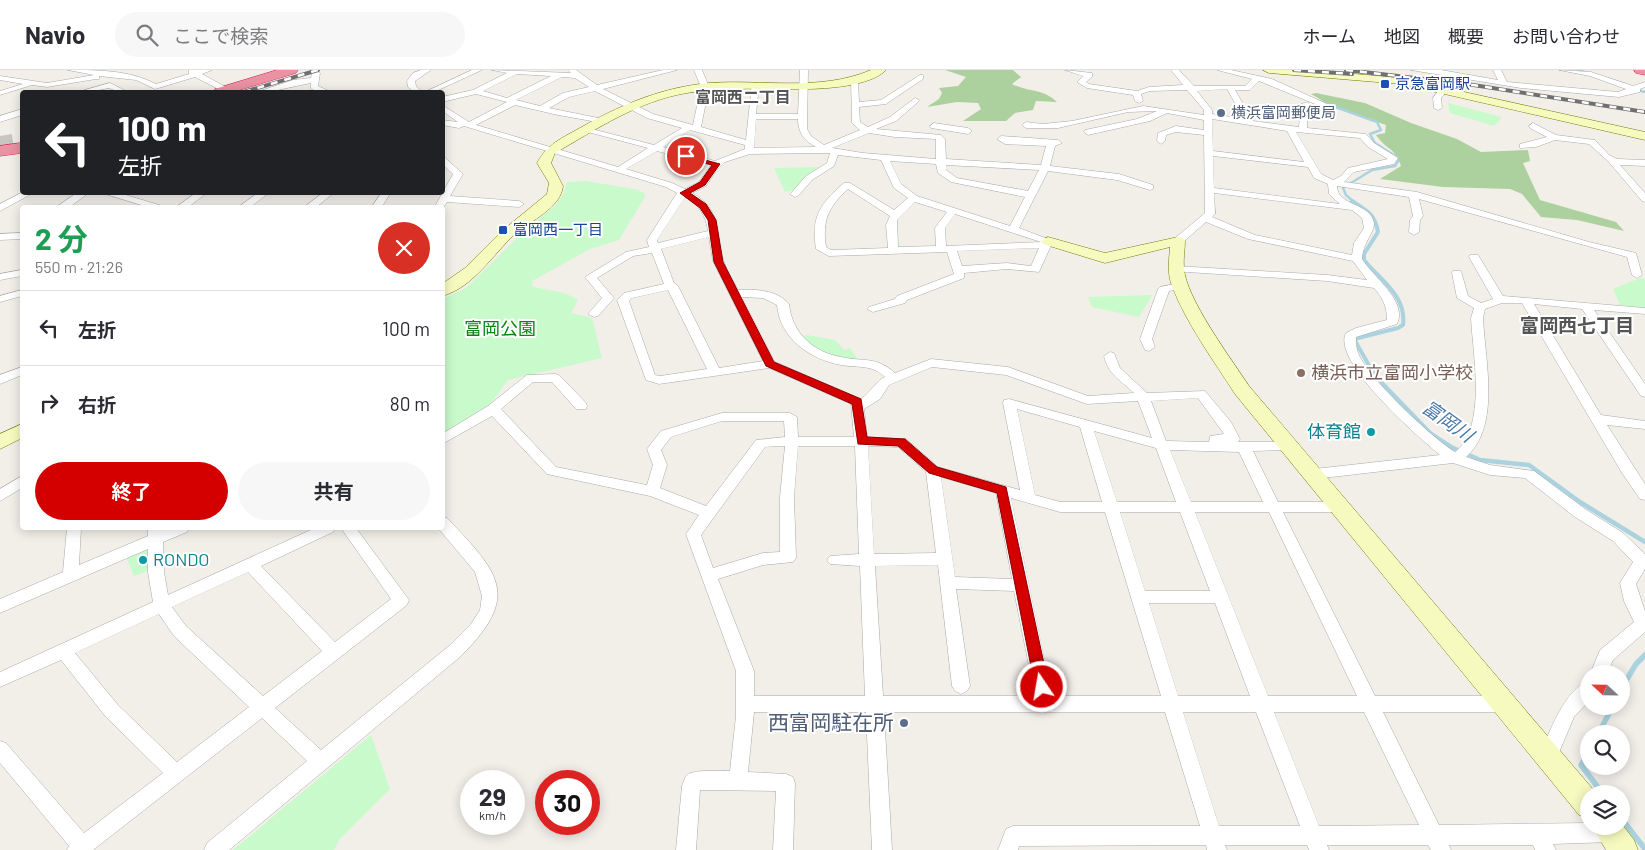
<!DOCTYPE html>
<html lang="ja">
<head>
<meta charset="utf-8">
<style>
  :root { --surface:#fff; --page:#f7f7f7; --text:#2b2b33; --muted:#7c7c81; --line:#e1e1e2; --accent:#d40000 }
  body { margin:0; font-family:Barlow,"Noto Sans JP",sans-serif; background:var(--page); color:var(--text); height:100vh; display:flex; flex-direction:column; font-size:19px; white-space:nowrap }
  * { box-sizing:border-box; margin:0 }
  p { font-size:16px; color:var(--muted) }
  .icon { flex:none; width:28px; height:28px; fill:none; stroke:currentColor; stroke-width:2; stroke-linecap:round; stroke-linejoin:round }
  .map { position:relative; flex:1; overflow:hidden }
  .sheet { position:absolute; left:20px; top:135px; width:425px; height:325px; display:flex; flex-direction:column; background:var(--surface); border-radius:5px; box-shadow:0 2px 12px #0003 }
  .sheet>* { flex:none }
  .hud { position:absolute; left:20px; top:20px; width:425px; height:105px; border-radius:5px; box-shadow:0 2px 12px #0003; background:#202124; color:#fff; overflow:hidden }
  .needle { width:32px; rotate:292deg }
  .tools { position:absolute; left:1580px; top:595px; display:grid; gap:10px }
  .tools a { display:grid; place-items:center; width:50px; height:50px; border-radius:50%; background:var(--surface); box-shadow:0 2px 12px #0003; font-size:25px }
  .speed { position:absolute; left:460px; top:700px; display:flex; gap:10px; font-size:25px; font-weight:700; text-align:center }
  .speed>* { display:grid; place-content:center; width:65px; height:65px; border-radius:50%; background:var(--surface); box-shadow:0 2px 12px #0003; line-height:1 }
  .speed small { font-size:12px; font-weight:400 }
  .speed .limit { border:8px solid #d22; background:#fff; color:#111 }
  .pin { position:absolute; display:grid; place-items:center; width:42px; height:42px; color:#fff; margin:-21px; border:2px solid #fff; border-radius:50%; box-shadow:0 1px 5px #0007 }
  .me { position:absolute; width:55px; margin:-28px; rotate:348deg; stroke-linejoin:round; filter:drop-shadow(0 0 4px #0008) }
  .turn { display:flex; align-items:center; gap:18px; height:105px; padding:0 15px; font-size:22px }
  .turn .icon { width:65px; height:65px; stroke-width:2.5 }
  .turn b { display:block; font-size:35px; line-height:42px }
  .round { display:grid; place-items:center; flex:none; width:52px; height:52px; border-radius:26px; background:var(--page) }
  .head { display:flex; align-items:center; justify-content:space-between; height:85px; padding:0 15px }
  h1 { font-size:30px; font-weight:700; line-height:38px; color:#1e9e55 }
  .primary-button { display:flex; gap:10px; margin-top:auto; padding:10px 15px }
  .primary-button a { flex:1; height:58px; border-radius:30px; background:var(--accent); color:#fff; font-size:20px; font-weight:700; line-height:58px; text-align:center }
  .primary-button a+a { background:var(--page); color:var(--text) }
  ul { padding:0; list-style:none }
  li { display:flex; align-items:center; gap:15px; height:75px; padding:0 15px; border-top:1px solid var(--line) }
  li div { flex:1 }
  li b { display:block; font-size:19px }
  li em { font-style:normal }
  header { display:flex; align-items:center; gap:30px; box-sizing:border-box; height:70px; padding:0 25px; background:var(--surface); border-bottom:1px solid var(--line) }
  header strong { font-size:24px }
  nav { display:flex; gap:28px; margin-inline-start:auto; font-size:18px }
  .search { width:350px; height:45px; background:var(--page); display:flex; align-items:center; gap:12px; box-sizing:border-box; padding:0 18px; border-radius:28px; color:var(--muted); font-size:19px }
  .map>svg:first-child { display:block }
  .forest { fill:#add19e }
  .park { fill:#c8facc }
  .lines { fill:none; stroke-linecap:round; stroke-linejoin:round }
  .stream-far3 { stroke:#aad3df; stroke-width:2.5 }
  .stream-far2 { stroke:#aad3df; stroke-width:4 }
  .stream-far1 { stroke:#aad3df; stroke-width:4.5 }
  .stream { stroke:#aad3df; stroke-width:5.5 }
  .highway-tunnel { stroke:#c8c6c1; stroke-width:16; stroke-dasharray:16 8; stroke-linecap:butt }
  .street-casing { stroke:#a9a9a9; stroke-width:1 }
  .secondary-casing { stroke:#707d05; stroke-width:1 }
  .highway-casing { stroke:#dc2a67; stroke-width:1 }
  .street { fill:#fff; fill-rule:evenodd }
  .secondary { fill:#f7fabf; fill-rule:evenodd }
  .highway { fill:#e892a2; fill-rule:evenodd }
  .rail-casing { stroke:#707070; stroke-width:4 }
  .rail { stroke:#fff; stroke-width:2.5; stroke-dasharray:7; stroke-linecap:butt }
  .route { fill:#d40000; stroke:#8a0000 }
  .transit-dot { fill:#1a4fb4; stroke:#fff; stroke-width:2 }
  .service-dot { fill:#5c6f8a; stroke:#fff; stroke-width:2 }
  .education-dot { fill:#8d6e63; stroke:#fff; stroke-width:2 }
  .culture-dot { fill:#0f9aa8; stroke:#fff; stroke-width:2 }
  .labels { text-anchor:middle; stroke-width:4; stroke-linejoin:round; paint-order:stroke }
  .far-transit-label { font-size:15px; fill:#164399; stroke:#fff; text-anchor:start }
  .far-service-label { font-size:15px; fill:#4e5e75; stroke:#fff; text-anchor:start }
  .far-neighbourhood-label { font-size:16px; font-weight:bold; fill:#555; stroke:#fff }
  .park-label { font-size:18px; fill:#0c8416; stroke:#fff }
  .education-label { font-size:18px; fill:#785e54; stroke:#fff; text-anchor:start }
  .culture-label { font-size:18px; fill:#0d838f; stroke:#fff; text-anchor:end }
  .neighbourhood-label { font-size:19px; font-weight:bold; fill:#555; stroke:#fff }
  .water-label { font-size:19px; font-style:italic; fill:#4a7aab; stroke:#fff }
  .near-service-label { font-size:21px; fill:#4e5e75; stroke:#fff; text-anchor:end }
</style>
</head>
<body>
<header>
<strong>Navio</strong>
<div class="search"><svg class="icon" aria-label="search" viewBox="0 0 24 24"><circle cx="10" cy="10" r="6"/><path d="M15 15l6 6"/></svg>ここで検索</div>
<nav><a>ホーム</a><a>地図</a><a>概要</a><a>お問い合わせ</a></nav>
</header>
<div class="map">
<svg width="1645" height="780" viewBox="0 0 1645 780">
  <rect width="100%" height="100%" fill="#f2efe9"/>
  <path class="forest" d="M945,0H1013L1021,7L1012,14C1030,23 1042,18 1057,32L1036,31L1033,40L1015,43L1006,51H963L981,39L978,33L957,32L927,37L939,29L942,23L939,18L958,16L966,7Z
    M1316,23L1365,33L1411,53L1457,69L1481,82L1528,80L1530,91L1523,93L1540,130L1616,152L1624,161L1577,150L1541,147L1522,124L1510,119L1443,117L1380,109L1401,96C1395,77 1386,80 1376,65L1385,63L1386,55L1335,38L1311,24Z"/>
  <path class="park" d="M1448,33L1502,47L1494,56L1450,43Z
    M820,97L794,120L785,122L774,98Z
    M586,111L639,120L646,125L619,170L590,179L532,211V216C548,221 564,220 578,230L571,243L592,248L602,288L508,310L489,336L443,367V229L466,218L523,162L555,136L564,123L567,112Z
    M1640,208L1645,209V238L1620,235L1613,219Z
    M1152,225L1139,247L1092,237L1088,227Z
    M807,265L835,270L844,280L850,278L859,291C836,288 819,281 800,267Z
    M148,477L150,500L134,506L126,487Z
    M371,665L390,719L339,770L334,780H233Z"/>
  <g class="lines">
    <path class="stream-far3" d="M1578,0L1625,14
      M1634,19L1645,22
      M1319,31L1377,52L1381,60L1370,64L1375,73L1397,87L1398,91L1395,96L1372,100L1343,118L1346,125L1354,132"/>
    <path class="stream-far2" d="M1352,131C1366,140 1375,144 1378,162L1364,184V190C1380,210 1407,226 1403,255L1398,258L1354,269L1371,299"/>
    <path class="stream-far1" d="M1371,298L1376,307L1431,364L1451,377L1480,390L1529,395L1580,432L1645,472"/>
    <path class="stream" d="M1621,619L1636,594L1645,585
      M1598,664L1613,636
      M1589,681L1581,695L1603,724
      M1621,748L1645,779"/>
    <path class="highway-tunnel" d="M0,74L13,72"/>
    <g class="street-casing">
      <path id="street" d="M68,0C98,0 129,0 156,14L189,4V0H212L202,4L231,20L224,22L195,7L155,19L136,10L99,6V9H96L47,17L32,15L0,25V21L23,14L0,10V6L47,13L94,5Z
        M421,0H431L415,11L416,16L422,22H414L408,17L407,11L413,3Z
        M472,0H482L434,22H425Z
        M492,0L571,3L568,0H576L597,15L663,0H677L603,19L653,44L693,55L701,17L694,0H702L709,17L701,57L746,70L752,13L759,15L756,44H798L800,0H808L807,59L811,66L824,75L860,60L852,53L851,8L858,10L859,32L881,30L920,5H923V9L886,34L859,37L860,52L868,57L890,47L915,28L919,30L918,32L896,51L876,59L941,65L945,69L946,89L1041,95L1046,76L1005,74L997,69L1001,66L1058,70L1062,73L1055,76L1050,96L1119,104L1153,115V119L1150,120L1117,110L1048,101L1019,158L1053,171L1039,202L1007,199L964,203V208L907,230L905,233L873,242L867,239L869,237L895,229L897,226L954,204L947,182L829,186L816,179C811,146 820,134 844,113H850L894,140L908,128L894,118L881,90L838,85L834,96L812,110L798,126L795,127L790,124L792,122L806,106L827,93L830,83L750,84L725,92L716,101L706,116L692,123C724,140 714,165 724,192C727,202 734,211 738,220C756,219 777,220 789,234C792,263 813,282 841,287C864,292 876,286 895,303L931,289L1008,297L1088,326L1134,323C1122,311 1108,305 1104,286L1110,282L1114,283L1120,298L1147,323L1205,321L1231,352L1240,369L1238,372H1292L1294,375L1292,378L1287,380L1253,381L1278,432H1341L1346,433L1348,437L1346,441L1341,442H1283L1375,626H1504L1510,628L1513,634L1510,640L1504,642H1383L1439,755L1589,753V756H1618L1621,762L1618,769L1611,772L1553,774L1556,780H1535L1533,775H1449L1451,780H1431L1428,775H1327L1329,780H1309L1307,775H1225L1227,780H1207L1206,775L1019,776L1018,780H998L1006,759L1013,756H1200L1165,642H884L892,780H872L866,642H754L748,702L786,704L793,707L795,713L793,780H773L776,721L700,720L696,780H676L682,716C683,713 685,707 687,705C694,699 721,701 730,701L736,646V601L686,464L699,445L650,426L547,404L492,346L442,374V364L488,336L527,305L555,304L559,305L586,333L587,336L586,339H576L552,312H533L501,339L556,397L647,415L653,395L647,379L661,361L722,343H790L797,347L798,367H854L851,334L769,298L659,314L646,310L617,230L624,223L664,214L652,183L633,186L597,208L614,228L598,246L594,247L588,244L602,228L585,207L626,182L649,177L647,170L677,123L666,117L464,56L459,58L442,55V50L458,52L442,41V35L469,52L507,32L476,24L442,32V27L473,20L507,3ZM517,4L551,6L507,28L483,21ZM562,7L575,8L589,17L563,23L540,36L516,30ZM595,21L647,48L682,58L654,75L584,57V61L648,78L618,97L476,55L515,35L558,45L603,53V49L549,38L569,27ZM756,49H798C798,62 804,71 816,77L754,78ZM690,60L745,75V79L715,91L663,77ZM869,63L895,67L936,69V89L863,83L832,78ZM657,81L711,95L699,112L685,119L672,113L626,99ZM890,91L936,94L938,103L951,112L1025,127L1010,156L917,126L901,114ZM946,95L1039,100L1028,121L957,108L946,100ZM848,119L890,146L886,155L888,178L831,180L826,177C822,151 828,137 848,119ZM685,127C699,134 706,146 708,161L658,173L657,170ZM915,132L947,142L935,158L936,176L898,177L897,150ZM955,144L1041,172L946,176L945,158ZM709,167L713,191L763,291L719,298L678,216L674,213L661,179ZM1039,178L1031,196L1007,193L962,196L957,181ZM668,220L707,299L660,306L655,305L629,231L632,228ZM742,227L763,228L777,235C780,269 810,289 841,295C859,298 871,294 885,307C876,311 870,323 861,329L775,292ZM932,297L1006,305L1087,334L1138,331L1152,368L1009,329L1004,330L1003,333L1020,420L938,397L906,369L867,367L864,339L880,329L889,315ZM1198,328L1224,364L1210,366L1209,372L1166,371L1151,331ZM1017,339L1080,357L1102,432H1060L1035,425ZM722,351H784L785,367L756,370L706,436L660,418L667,395L661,380L671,367ZM1094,361L1156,378L1176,432H1117ZM776,376H785L780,427V482L763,483L713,498L701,465L765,377ZM798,376H855L859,484L830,486L827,490L830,494L860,496L865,626H754V601L718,509L763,495L793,492L796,488L794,427ZM868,376L898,377L926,402L936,483L874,484ZM1170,380L1239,382L1263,432H1191ZM941,407L996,423L1012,509L955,507ZM1011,428L1060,442H1105L1161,626H1052ZM1120,442H1180L1210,521H1145ZM1195,442H1269L1357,626H1268ZM938,495L952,616L955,621L961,624L967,621L970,616L956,519L1014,521L1035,626H883L875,496ZM1149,533H1215L1250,626H1178ZM1183,642H1256L1300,756H1219ZM1274,642H1364L1419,755L1319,756Z
        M1065,0L1092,3V7L1086,12L1089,14L1137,21L1149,17L1183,15L1171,0H1179L1194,16H1245L1252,9L1217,0H1231L1272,9L1327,34L1320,36L1259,11L1250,20H1235L1253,51L1299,57L1301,34L1308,32L1307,58L1366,64L1374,73L1398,88L1394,94L1354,102L1344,112L1417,122L1589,172L1636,183L1642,205L1637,208L1632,205L1627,187L1419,129L1423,146L1420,150L1419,162L1414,165L1409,162L1410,150L1413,146L1409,127L1337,116C1337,136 1371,133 1374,153C1375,162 1362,174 1362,189C1373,207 1408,231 1397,254L1356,267C1356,272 1356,278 1358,283C1368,308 1431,367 1455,382C1487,358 1473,285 1471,248L1474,238L1457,228L1452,203L1453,201H1461L1468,226L1481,233L1493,229L1469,187L1470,185H1478L1503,226L1645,238V244L1594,240L1645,314V327L1641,326L1582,239L1534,234L1601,345L1645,351V359L1607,355L1645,414V430L1640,429L1622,403L1522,233H1502L1485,239L1483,248C1485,290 1501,357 1466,387L1490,395L1534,401L1585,439L1623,463L1645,484V499L1636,514L1645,541V562L1613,590L1607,604H1590L1600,580L1634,552L1624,531L1620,513L1633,492L1613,471L1575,447L1525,408L1490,405L1453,393L1314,409L1309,407L1307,404L1309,401L1314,399L1440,385C1419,368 1331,291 1346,263L1356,258L1387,250C1387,237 1383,228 1374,218L1327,211L1172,201V197L1176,196L1327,205L1367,210L1353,191L1248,169L1206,152L1182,173H1174V169L1205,143L1204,65L1176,62L1166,65L1165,71L1161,74L1157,71L1158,63L1176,56L1204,60V50L1167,43L1150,51L1088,65L1084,62L1085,60L1137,49L1157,41L1128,42L1058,58H1026L1022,55L1026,52L1043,54L1072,51L1143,36L1204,45V40L1187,20L1150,21L1141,24L1143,31L1139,33L1135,31L1133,25L1087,18L1077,12L1083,6ZM1227,19L1244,49L1212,44V40L1197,21ZM1212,49L1287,61L1304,92L1213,81ZM1296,62L1360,68L1368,77L1388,89L1348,98L1341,106L1333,110L1321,104ZM1213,86L1308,97L1314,108L1328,114L1329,124L1340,134L1214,118ZM1214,123L1352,140L1362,148L1364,158L1354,173L1352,185L1255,165L1212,147L1215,144Z
        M1411,0H1441L1498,10L1493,0H1501L1507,12L1618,22L1626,19L1590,6L1559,0L1591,2L1633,16L1645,12V17L1640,19V22L1619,27L1521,18Z
        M316,1L320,3L318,16L331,22H321L311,19V13L268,22H257L293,10L311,8L312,3Z
        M110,13L126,21L119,22L109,18L89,22L85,20Z
        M1441,17L1448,19L1441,28L1442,38L1438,40L1434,38L1433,28Z
        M19,40H22V45L0,52V46Z
        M934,53L968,58L972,61L968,64L931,58L930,56Z
        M1533,53L1556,65L1595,70L1609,85L1617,89L1645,90V96L1620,95L1645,123V132L1642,131L1608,91L1589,74L1555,70L1536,77L1520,78V74L1547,67L1530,58L1529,56Z
        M442,85L463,104L450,126L519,131L524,134L519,137L447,132L442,140V138H434L453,104L442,94Z
        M23,122H35L0,141V134Z
        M78,122H90L68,138H55Z
        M99,122H116L169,138H151Z
        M197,122H208L187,138H175Z
        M259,122H270L249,138H237Z
        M324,122H335L315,138H303Z
        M382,122H391L381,138H371Z
        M22,163V169L0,170V164Z
        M22,200V206L0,210V204Z
        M1180,213L1186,216L1184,218L1169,221L1152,269L1155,277L1149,281L1145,280L1140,269L1158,219L1160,217Z
        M22,220V226L0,232V226Z
        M22,297V305L0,314V305Z
        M22,406V418L0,431V419Z
        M442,447L447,448C499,503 522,525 461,586L229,780H204L207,773L307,691L262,648L93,780H67L69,776L0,693V671L6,673L84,763L163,703L106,647L61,590L0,617V602L153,532L148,502V479L0,543V529L63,502L67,458H81L79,495L148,466V458H162V460L169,458H189L187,462L163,472L164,502L168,525L315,458H335L333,462L261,496L335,572L391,529L341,458H356L409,530L407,535L275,638L321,680L449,576L471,554L480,540L482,526L475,502L438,458H442ZM248,502L322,581L263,626L186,556L172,537ZM159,544L174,566L249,637L177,692L118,635L75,583Z
        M1589,611V631L1574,647L1555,692L1548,695L1541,692L1539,686C1549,664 1564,619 1589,611Z"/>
    </g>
    <g class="secondary-casing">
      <path id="secondary" d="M871,0H886C871,16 826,19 805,19C766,20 725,16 687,23C638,31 597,59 555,83L551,93L563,116C561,138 530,151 515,164C493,184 473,218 442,226V214L465,198L503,160L547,124L549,113L537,93C548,72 567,66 587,54C625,33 665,17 709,13C762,9 820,22 871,0Z
        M1263,0H1309L1401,8L1645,62V70L1401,14L1269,3Z
        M1048,167L1105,183L1178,167L1183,168L1185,171C1185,180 1183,189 1184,198C1185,227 1232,290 1249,316L1597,724H1589V748L1579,745L1235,324C1214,291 1186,253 1172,216C1167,203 1169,191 1170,177L1105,193L1043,174L1041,171Z
        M22,354V368L0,379V364Z
        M1621,753L1634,770L1638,780H1606L1592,756H1621Z"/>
    </g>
    <g class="highway-casing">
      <path id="highway" d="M277,0H298L296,3L233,22H213L215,19Z
        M1634,0H1645V5L1636,3Z
        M22,73V83L0,86V76Z"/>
    </g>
    <use href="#street" class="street"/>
    <use href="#secondary" class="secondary"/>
    <use href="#highway" class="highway"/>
    <g class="rail-casing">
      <path id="rail" d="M1294,0L1352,4
        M1346,0L1467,14L1645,42
        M244,22L318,0"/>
    </g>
    <use href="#rail" class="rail"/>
  </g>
  <path class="route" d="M683,84L720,94L705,115L690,123L706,134L716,150L723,192L774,292L861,329L867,367L905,369L937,397L1006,417L1049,617L1047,621L1042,623L1037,621L1035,617L997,423L929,403L898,376L858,374L852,334L766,296L714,192L708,150L700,138L680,123L700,112L712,95L683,87Z"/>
  <g class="transit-dot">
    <rect x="1380" y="9" width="10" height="10" rx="2.5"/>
    <rect x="498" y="155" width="10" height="10" rx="2.5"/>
  </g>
  <g class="service-dot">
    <circle cx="1221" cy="43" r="5"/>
    <circle cx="904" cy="653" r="5"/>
  </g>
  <circle class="education-dot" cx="1301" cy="303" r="5"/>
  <g class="culture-dot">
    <circle cx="1371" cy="362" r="5"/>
    <circle cx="143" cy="490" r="5"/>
  </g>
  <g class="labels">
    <g class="far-transit-label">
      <text x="1395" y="19">京急富岡駅</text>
      <text x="513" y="165">富岡西一丁目</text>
    </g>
    <g class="far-service-label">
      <text x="1231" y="48">横浜富岡郵便局</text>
    </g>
    <g class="far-neighbourhood-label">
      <text x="743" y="33">富岡西二丁目</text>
    </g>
    <g class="park-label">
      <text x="500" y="265">富岡公園</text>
    </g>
    <g class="education-label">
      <text x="1311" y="309">横浜市立富岡小学校</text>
    </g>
    <g class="culture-label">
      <text x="1361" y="368">体育館</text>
      <text x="153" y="496" text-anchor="start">RONDO</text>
    </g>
    <g class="neighbourhood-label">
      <text x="1577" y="262">富岡西七丁目</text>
    </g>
    <g class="water-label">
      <text transform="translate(1448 351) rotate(35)" y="7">富岡川</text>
    </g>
    <g class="near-service-label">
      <text x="894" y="660">西富岡駐在所</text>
    </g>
  </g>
</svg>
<div class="tools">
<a><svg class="needle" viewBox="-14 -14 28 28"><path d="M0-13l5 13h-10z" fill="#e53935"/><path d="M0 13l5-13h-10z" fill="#7c7c81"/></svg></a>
<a><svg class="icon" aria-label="search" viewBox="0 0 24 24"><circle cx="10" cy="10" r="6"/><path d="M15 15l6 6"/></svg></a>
<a><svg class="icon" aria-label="layers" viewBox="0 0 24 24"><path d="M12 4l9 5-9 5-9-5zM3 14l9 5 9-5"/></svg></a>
</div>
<div class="speed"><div>29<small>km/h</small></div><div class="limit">30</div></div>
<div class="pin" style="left:686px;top:86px;background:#d93025"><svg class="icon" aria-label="arrive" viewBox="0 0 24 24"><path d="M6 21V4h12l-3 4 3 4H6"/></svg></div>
<svg class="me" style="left:1042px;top:617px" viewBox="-20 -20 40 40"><circle r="17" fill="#d40000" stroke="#fff" stroke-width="3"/><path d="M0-11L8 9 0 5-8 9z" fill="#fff"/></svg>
<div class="hud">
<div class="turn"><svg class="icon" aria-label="left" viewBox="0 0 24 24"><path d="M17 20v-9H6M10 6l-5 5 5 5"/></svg><div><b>100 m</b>左折</div></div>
</div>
<section class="sheet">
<div class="head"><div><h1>2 分</h1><p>550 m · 21:26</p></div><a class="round" style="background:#d93025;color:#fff"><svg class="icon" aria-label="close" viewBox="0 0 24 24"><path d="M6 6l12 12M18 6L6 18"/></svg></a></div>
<ul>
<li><svg class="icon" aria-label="left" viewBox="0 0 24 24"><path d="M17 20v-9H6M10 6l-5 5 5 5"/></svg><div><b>左折</b></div><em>100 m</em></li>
<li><svg class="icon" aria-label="right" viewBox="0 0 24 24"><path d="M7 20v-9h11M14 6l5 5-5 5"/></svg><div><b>右折</b></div><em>80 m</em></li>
</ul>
<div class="primary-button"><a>終了</a><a>共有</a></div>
</section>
</div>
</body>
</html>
